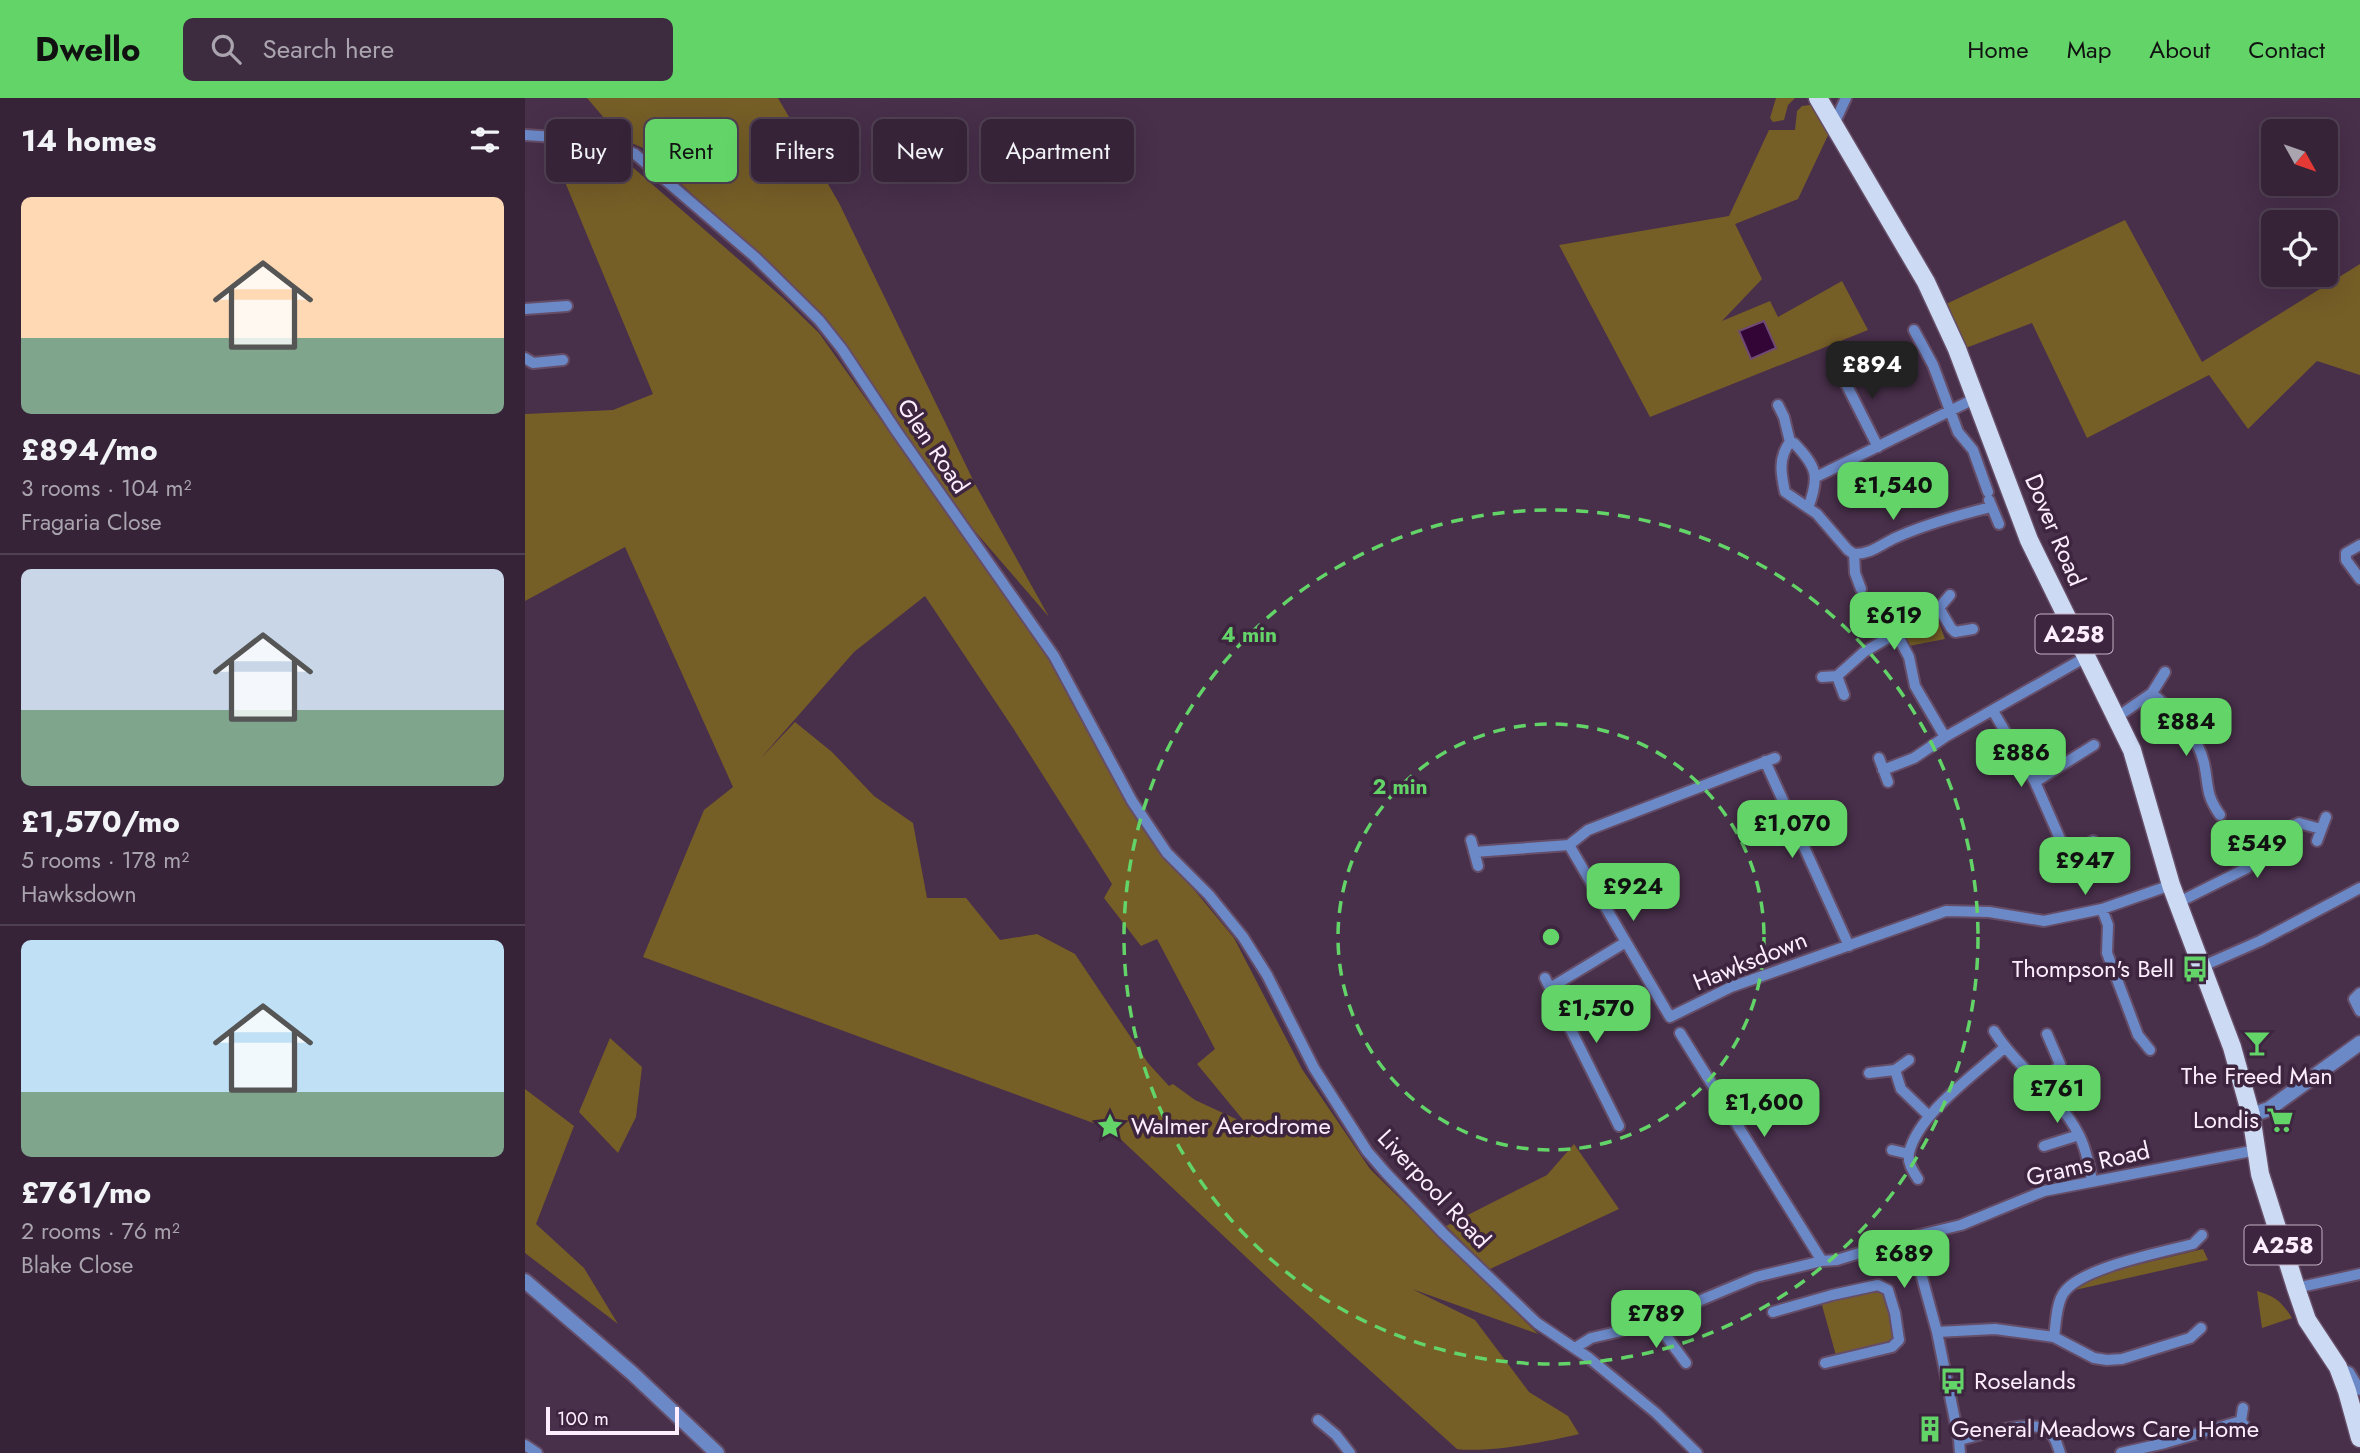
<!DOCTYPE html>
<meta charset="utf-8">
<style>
body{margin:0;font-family:Jost,sans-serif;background:#3d2b40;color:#f1f3f6;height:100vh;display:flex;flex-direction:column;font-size:26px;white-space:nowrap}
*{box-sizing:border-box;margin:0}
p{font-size:23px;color:#aaa4ae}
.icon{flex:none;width:38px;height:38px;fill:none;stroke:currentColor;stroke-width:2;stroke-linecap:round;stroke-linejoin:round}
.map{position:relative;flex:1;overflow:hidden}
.details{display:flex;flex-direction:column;background:#362338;width:525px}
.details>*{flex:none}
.guide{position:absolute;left:21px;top:21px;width:665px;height:63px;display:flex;gap:14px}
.needle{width:46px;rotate:130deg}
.fabs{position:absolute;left:1736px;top:21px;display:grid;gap:14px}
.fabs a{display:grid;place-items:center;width:77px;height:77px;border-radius:10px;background:#362338;box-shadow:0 7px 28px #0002,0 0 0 2px #504053;font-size:35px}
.scale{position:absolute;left:21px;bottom:18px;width:133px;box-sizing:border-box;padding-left:7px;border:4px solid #fdedfe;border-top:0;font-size:19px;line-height:24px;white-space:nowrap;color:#fdedfe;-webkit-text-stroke:5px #3d253f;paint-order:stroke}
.price{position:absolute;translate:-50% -60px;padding:0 16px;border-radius:14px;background:#63d468;color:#111;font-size:23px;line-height:46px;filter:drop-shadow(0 2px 4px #0008)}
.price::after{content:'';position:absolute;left:50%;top:42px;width:21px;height:16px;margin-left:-10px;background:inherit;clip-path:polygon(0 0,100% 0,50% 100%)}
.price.on{background:#222;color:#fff}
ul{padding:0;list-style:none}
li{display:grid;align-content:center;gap:14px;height:371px;padding:0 21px}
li+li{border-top:2px solid #504053}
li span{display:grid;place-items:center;height:217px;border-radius:10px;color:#555}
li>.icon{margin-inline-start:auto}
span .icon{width:126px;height:126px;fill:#fffc;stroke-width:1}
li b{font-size:30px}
h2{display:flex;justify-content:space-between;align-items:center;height:84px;padding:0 21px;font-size:30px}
.chip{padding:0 24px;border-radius:10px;background:#362338;box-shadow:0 7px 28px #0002,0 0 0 2px #504053;font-size:24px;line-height:63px}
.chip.on{background:#63d468;color:#111}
header{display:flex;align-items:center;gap:42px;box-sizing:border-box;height:98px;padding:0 35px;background:#63d468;color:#111}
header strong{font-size:33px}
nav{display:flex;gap:38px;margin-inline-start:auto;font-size:24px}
.search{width:490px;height:63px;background:#3d2b40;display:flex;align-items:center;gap:18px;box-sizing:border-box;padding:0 24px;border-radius:10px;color:#aaa4ae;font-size:26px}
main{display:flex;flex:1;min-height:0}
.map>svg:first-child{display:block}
</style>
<header>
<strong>Dwello</strong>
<div class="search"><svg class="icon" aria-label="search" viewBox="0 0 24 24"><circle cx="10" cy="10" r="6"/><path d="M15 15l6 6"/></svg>Search here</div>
<nav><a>Home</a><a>Map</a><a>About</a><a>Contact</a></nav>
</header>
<main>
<section class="details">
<h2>14 homes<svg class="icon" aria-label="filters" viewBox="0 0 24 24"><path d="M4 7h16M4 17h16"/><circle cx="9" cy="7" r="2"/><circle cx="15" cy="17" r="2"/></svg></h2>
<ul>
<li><span style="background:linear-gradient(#ffd9b3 65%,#7fa58c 0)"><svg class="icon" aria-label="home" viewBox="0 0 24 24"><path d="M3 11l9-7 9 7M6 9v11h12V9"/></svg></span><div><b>£894/mo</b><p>3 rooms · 104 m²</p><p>Fragaria Close</p></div></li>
<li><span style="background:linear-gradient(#c9d6e8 65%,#7fa58c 0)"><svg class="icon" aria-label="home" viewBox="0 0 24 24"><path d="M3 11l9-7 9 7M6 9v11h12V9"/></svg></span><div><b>£1,570/mo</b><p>5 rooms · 178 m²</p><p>Hawksdown</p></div></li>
<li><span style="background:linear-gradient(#bfe0f5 70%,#7fa58c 0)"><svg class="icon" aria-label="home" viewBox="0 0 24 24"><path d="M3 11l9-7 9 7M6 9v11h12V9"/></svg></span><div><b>£761/mo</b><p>2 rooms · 76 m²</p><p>Blake Close</p></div></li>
</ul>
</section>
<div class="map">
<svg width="1835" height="1355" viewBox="0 0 1835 1355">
<rect width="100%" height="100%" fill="#482f4a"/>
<path fill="#765e27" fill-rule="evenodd" d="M62 0H253L314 105 450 386 524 519 448 431 296 217 118 50 97 41Z
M1251 0H1270L1263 7 1259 22 1248 24 1245 20Z
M1285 7 1289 8 1305 33 1273 101 1210 126 1237 181 1197 223 1245 203 1253 219 1317 183 1343 232 1125 319 1034 147 1204 118 1244 32H1270L1272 13 1277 8Z
M45 49 97 60 258 200 294 235 526 561 613 724 709 840 777 971 845 1071 1013 1236 887 1191 950 1222 1004 1294 1043 1318 1054 1336C1021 1344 964 1355 932 1351L756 1192 588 1034 595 1029 587 1020 579 1029 118 859 179 712 208 689 100 449 0 503V316L88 312 128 296 40 84ZM400 498 488 630 587 786 579 800 616 848 632 841 690 951 672 966 733 1040 711 1021 670 1002 648 986 644 988 623 965 550 856 512 836 475 842 441 800H402L388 725 349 698 307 654 270 624 235 661 329 554Z
M1600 122 1677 264 1835 166V277L1792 263 1723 331 1684 277 1562 340 1507 225 1438 251 1421 206Z
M1412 519 1420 541 1384 548 1377 538Z
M85 940 117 969 111 1019 93 1055 54 1014Z
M0 991 49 1028 11 1126 59 1170 93 1226 0 1155Z
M1049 1046 1094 1111 965 1171 921 1128 1022 1077Z
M1678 1151 1683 1162 1541 1194 1578 1175Z
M1358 1188 1374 1242 1312 1261 1295 1200Z
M1732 1193C1750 1198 1757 1204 1767 1220L1737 1230Z"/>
<path fill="#330537" stroke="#704b73" stroke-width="2" d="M1239 223 1251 250 1226 261 1214 233Z"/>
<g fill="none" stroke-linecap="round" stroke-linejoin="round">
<g stroke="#654d67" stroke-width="14">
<path id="minor" d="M1309 26 1321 0
M0 37 74 42 110 56 230 159 294 222 317 251 372 334 529 558 607 703 642 755 684 797 718 839 742 877 789 970 842 1053 861 1075 918 1135 1012 1225 1064 1260 1131 1315 1172 1355
M0 211 42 208
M1389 232 1408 267 1433 334 1448 352 1463 394
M0 260 8 265 38 262
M1314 272 1353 349
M1253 307 1259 319 1265 344
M1291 379 1451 300
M1464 402 1474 426
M1283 410C1295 378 1292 369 1269 345L1265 344C1253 360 1256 376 1260 394L1292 416 1323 452 1329 456C1346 456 1355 447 1370 440 1401 426 1434 417 1466 409
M1835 447 1821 455V462L1835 481
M1329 456 1330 475 1336 491
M1414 510 1426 530 1430 534 1448 531
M1371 535 1384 559 1390 588 1420 639
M1312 578 1319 597
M1297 579 1312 578 1339 554 1414 510 1425 497
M1627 595C1649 615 1672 635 1679 665 1684 688 1680 696 1695 717
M1468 613 1510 684 1543 759
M1592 619 1627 595 1640 574
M1354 660 1363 684
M1240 663 1324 848
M1358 672 1389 660 1420 639 1561 559
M1510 684 1569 647
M946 742 953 768
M1792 743 1801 719
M1044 747 1145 919 1206 889 1421 813 1464 814 1519 823 1577 811 1646 787
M949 754 1044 747 1063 732 1250 660
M1535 766 1568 743
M1654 804 1722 770 1734 744 1753 734 1774 725 1796 731
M1577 811 1583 827 1582 855 1613 937 1625 952
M1678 868 1735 843 1835 790
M1020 880 1094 1028
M1025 890 1101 844
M1835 895 1829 901 1835 913
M1469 933C1492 970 1534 997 1554 1037 1561 1051 1564 1067 1567 1083
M1155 935 1297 1163
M1522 936 1535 966
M1370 972 1376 991 1403 1017
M1344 975 1370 972 1384 962
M1516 989 1535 966
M1519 1048 1554 1037
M1367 1052 1384 1056
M1393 1081C1388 1073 1382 1064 1384 1055 1393 1016 1450 976 1479 950
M1386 1139 1412 1234 1434 1342 1435 1355
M1771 1190 1835 1176
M1248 1214 1307 1197 1353 1187 1363 1192 1370 1215 1374 1242 1367 1249 1300 1265
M1133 1220 1141 1238 1161 1265
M1412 1234 1470 1231 1529 1239 1569 1260 1582 1262 1597 1261 1665 1240 1676 1230
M1529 1239C1531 1226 1531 1207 1538 1196 1553 1170 1638 1154 1668 1146L1677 1137
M1050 1250 1066 1240 1092 1234 1133 1220 1231 1179 1297 1163 1312 1162 1386 1139 1436 1127 1519 1093 1732 1052
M1813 1269 1824 1274 1835 1292
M1718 1310 1716 1323 1724 1334
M793 1322 811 1337 825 1355
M1434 1342C1455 1337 1504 1321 1521 1332 1530 1337 1532 1346 1535 1355
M0 1347 12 1355
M1596 1355 1640 1345 1716 1323"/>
</g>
<g stroke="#654d67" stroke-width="18">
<path id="tertiary" d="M1726 1017 1744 1011 1835 945
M0 1183 107 1275 192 1355"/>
</g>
<g stroke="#654d67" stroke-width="21">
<path id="primary" d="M1293 0 1401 184 1432 251 1504 442 1607 652 1646 787 1707 949 1726 1017 1735 1076 1771 1190 1782 1222 1813 1269 1822 1293 1835 1340"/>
</g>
<use href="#minor" stroke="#6b88c7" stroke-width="10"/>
<use href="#tertiary" stroke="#6b88c7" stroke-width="14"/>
<use href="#primary" stroke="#cddaf3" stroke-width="18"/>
</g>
<g fill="none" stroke="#63d468" stroke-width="3.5" stroke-dasharray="12 9">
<circle cx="1026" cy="839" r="213"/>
<circle cx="1026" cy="839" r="427"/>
</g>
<defs>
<g id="bus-bare" transform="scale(2.1)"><path d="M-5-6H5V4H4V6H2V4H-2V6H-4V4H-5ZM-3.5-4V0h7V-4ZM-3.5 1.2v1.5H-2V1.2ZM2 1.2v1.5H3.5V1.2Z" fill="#63d468" stroke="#3d253f" stroke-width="2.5" paint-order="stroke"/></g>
<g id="bar-bare" transform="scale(2.1)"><path d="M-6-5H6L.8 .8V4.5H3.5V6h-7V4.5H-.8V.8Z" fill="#63d468" stroke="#3d253f" stroke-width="2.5" paint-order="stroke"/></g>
<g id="supermarket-bare" transform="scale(2.1)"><path d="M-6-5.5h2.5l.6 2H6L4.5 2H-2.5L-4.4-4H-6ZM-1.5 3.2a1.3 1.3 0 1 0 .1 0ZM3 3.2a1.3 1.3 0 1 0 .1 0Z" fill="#63d468" stroke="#3d253f" stroke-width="2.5" paint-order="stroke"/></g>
<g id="sight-bare" transform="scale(2.1)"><path d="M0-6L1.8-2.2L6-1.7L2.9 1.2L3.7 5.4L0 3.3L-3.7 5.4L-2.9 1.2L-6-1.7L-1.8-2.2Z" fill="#63d468" stroke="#3d253f" stroke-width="2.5" paint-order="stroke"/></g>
<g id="building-bare" transform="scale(2.1)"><path d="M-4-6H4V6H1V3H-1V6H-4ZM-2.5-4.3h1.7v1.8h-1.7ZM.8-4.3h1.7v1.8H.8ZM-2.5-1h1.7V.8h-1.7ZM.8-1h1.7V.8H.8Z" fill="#63d468" stroke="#3d253f" stroke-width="2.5" paint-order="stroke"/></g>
</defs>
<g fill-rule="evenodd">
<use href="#bus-bare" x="1670" y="871"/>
<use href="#bar-bare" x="1732" y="945"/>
<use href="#supermarket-bare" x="1755" y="1022"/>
<use href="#sight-bare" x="585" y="1028"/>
<use href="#bus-bare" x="1428" y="1283"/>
<use href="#building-bare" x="1405" y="1331"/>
</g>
<g text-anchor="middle" stroke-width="7" stroke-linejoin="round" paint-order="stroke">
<g fill="#3d253f" stroke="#c3b1c5" stroke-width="2">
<rect x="1510.5" y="516.5" width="77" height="39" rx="5"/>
<rect x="1719.5" y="1127.5" width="77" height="39" rx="5"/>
</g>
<g font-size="23" font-weight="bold" fill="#fdedfe">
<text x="1549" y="544">A258</text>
<text x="1758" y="1155">A258</text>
</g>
<g font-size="24" fill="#fdedfe" stroke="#3d253f">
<text transform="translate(408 348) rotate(56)" y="8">Glen Road</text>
<text transform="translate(1530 432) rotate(67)" y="8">Dover Road</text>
<text transform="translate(1225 863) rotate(-22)" y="8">Hawksdown</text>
<text transform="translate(1563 1066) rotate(-13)" y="8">Grams Road</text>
<text transform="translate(909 1091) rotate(47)" y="8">Liverpool Road</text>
</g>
<g font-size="24" fill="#fdedfe" stroke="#3d253f" text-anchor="start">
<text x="1649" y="879" text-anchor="end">Thompson's Bell</text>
<text x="1732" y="986" text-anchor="middle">The Freed Man</text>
<text x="1734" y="1030" text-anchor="end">Londis</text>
<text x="606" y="1036">Walmer Aerodrome</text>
<text x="1449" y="1291">Roselands</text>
<text x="1426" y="1339">General Meadows Care Home</text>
</g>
</g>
<circle cx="1026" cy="839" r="10" fill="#63d468" stroke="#3d253f" stroke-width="3.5"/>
<g font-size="21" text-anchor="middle" font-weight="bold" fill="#63d468" stroke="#3d253f" stroke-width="7" stroke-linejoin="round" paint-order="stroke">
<text x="724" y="544">4 min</text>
<text x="875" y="696">2 min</text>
</g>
</svg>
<div class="fabs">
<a><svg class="needle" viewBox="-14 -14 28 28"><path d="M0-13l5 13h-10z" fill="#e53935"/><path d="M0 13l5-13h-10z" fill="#aaa4ae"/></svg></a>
<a><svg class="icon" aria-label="locate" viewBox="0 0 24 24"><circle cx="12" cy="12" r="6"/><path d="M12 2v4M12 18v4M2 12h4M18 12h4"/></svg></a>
</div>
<div class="scale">100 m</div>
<b class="price on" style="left:1347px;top:303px">£894</b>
<b class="price" style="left:1368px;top:424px">£1,540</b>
<b class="price" style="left:1369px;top:554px">£619</b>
<b class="price" style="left:1661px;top:660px">£884</b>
<b class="price" style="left:1496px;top:691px">£886</b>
<b class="price" style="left:1267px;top:762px">£1,070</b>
<b class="price" style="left:1732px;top:782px">£549</b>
<b class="price" style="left:1560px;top:799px">£947</b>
<b class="price" style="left:1108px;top:825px">£924</b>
<b class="price" style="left:1071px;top:947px">£1,570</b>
<b class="price" style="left:1532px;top:1027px">£761</b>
<b class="price" style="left:1239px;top:1041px">£1,600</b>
<b class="price" style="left:1379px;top:1192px">£689</b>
<b class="price" style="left:1131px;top:1252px">£789</b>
<div class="guide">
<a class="chip">Buy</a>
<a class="chip on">Rent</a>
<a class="chip">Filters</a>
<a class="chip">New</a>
<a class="chip">Apartment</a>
</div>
</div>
</main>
